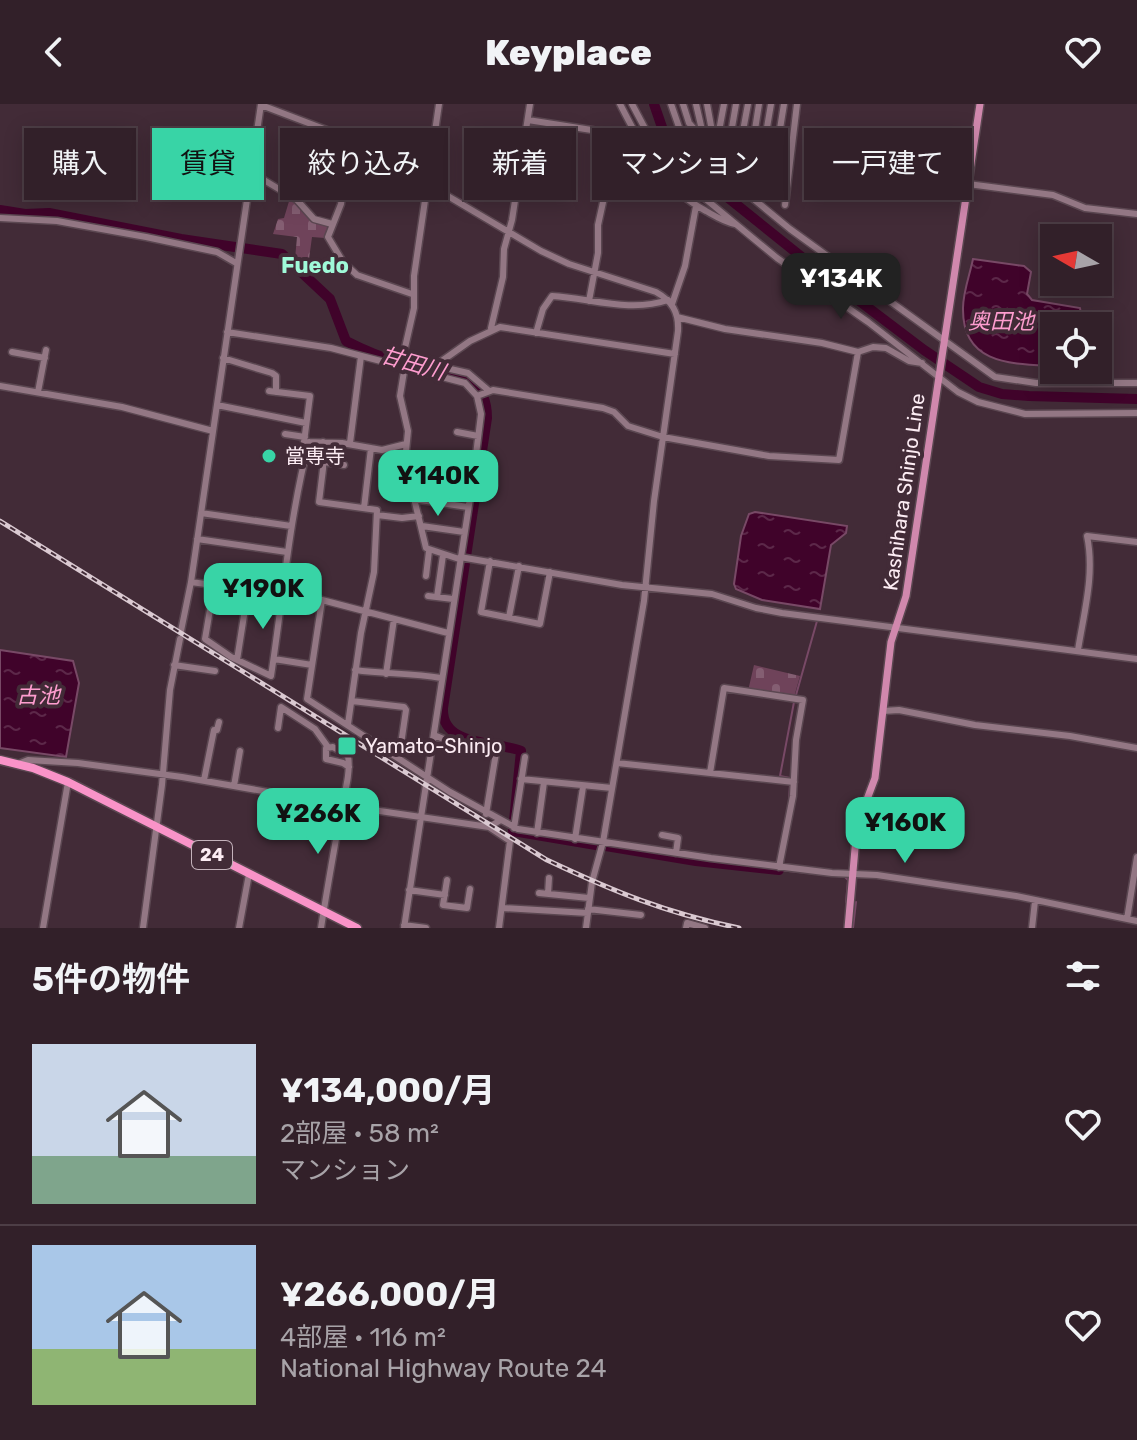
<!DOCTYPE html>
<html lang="ja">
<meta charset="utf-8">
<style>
body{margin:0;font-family:Rubik,"Noto Sans JP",sans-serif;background:#3d2d35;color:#f1f3f6;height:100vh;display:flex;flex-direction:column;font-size:30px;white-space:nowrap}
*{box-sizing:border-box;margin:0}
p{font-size:26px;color:#a8a3a8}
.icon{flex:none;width:44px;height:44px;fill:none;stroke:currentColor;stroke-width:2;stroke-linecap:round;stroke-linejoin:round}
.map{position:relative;height:824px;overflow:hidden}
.panel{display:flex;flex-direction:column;background:#322029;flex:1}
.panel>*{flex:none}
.top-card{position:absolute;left:24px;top:24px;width:1090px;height:72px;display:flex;gap:16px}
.needle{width:52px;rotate:279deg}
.fabs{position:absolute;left:1040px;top:120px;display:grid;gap:16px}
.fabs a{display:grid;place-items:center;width:72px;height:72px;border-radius:0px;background:#322029;box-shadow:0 4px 20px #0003,0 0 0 2px #4d3e46;font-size:40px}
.price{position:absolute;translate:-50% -68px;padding:0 18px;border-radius:16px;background:#38d4a6;color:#111;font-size:26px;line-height:52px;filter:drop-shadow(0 2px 4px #0008)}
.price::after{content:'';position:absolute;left:50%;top:48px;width:24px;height:18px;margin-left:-12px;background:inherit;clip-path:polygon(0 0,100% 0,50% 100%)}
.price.selected{background:#222;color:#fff}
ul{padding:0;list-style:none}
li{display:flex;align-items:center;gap:24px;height:200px;padding:0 32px}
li+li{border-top:2px solid #4d3e46}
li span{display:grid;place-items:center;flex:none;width:224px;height:160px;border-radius:0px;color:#555}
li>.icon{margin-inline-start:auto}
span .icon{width:96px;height:96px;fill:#fffc;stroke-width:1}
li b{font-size:34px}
h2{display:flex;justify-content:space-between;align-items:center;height:96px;padding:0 32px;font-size:34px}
.pill{padding:0 28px;border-radius:0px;background:#322029;box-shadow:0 4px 20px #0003,0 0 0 2px #4d3e46;font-size:28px;line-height:72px}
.pill.selected{background:#38d4a6;color:#111}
header{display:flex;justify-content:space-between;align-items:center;height:104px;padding:0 32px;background:#322029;font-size:36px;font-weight:800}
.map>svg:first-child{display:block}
</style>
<header><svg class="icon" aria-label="back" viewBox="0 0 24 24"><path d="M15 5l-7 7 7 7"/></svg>Keyplace<svg class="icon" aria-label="heart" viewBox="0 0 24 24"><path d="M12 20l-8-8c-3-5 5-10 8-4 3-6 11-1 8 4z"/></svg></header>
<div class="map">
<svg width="1137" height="824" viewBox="0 0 1137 824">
<defs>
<pattern id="cemetery-stones" width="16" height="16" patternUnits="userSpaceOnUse" patternTransform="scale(2)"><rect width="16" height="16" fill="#6f435a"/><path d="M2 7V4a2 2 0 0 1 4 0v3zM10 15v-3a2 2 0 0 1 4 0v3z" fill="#845e72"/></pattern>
<pattern id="water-ripples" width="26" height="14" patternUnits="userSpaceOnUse" patternTransform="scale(2)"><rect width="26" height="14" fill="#40032a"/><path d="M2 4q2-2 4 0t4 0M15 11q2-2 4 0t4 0" fill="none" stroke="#5c2849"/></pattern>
</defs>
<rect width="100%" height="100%" fill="#422b37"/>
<path fill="url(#cemetery-stones)" d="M290 94 310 115 328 121 325 134 312 133 309 155H295L297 133 273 130 278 115 284 114Z
M754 561 800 572 794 593 748 587Z"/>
<path fill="url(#water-ripples)" stroke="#784966" stroke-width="2" d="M973 155 1024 162 1031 168 1027 190 1032 196 1080 204 1083 222H1054V262C1012 260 962 261 963 204 963 188 970 170 973 155Z
M755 408 847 422 846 429 831 441 820 505 762 496 736 485 734 480 741 432 749 410Z
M0 546 73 557 79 579 66 653 0 644Z"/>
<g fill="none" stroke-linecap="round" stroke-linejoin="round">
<path stroke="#784966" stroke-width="2" d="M796 591 817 517
M790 674 780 672 794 598
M789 698 790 680
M512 735 513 727
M779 766 845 773 848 776 846 798
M853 824 856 798"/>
<path stroke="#40032a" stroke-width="10" d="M654 0 664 29 691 64 808 158 924 246 979 283 1002 290 1029 292 1137 295
M0 106 25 110 49 109 181 135 282 150 330 195 346 237C365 247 386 255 406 261 442 271 487 263 487 314L443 604C441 643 496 637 521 647L513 727 596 741
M606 742 696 757 779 766"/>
<g stroke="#5b4751" stroke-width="9">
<path id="minor" d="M439 0 414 172V204L404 248 406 255 400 292 408 327 405 357 426 444 459 455
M620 0C642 43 662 84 706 107 715 112 724 118 735 120
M632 0 658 49 691 83 777 154 868 218 958 288 978 298 1025 310 1137 309
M671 0 680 26 706 56 790 125 995 273 1036 279H1137
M683 0 689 19 704 36 790 53
M696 0 702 26 701 33
M707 0 714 38
M261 1 353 36 541 147 569 160 656 188C672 197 679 208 678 227L654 397 644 497 603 738 592 778 586 824
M528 16 636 33
M349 34 341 100 328 133 343 158 357 171 412 190
M717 38 724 0
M729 41 736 0
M740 43 748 0
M752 45 759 0
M763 47 771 0
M776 50 784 0
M716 51 719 39
M726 59 731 41
M737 66 742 43
M249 71 259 73 297 96 314 115 332 120
M746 73 753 45
M968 80 1053 91 1085 104 1137 110
M758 81 767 48
M769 88 780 51
M785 101 797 0
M0 114 57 117 146 133 217 148 236 159
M589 197 598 149V121L618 30
M672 200 685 162 696 102
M677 213 725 225 822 239 858 248 873 243 886 244 909 257 922 259
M491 224 503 173 504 145 512 116 530 0
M227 228 331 244 465 279 477 292 481 310 473 375 404 824
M536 229 543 205 552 192C590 194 630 209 668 196
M12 248 45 254
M223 254 272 269 276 272V288
M406 255 468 269 488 286
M436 261 470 237 500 223 675 250
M0 282 122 303 213 327
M269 287 310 292 304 338 342 339 382 346 406 340
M38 288 46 246
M477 292 493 286 603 304 614 308 628 322 663 333 769 352 839 356 858 248
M217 301 306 319
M457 328 478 332
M285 330 305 333
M323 338V365L319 398 377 406 374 468 361 529 348 620
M350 339 361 252
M436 355 474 362
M324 358 344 361
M406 368 472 378
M413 395 468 403
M364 404 371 344
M201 409 291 422
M377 411 402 414 419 412
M422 422 464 428
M197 435 287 448
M460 453 622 481 712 490 756 504 782 509 1137 555
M490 457 481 508 540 520 550 468
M426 472 429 447
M191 478 322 496 448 529
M214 482 205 535 231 553 271 572C283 494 289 415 309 338
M428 492 453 495
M437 493 443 451
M322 496 307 595 450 688 518 725 711 754 832 769 877 771 1016 792 1137 817
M509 513 519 462
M181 527 191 478 261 0
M1078 546C1084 508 1095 470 1087 432L1137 438
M274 555 312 561
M237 556 248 486
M174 561 215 567
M355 566C385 570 411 569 441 574
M386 570 394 515
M352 597 404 603 406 606 399 654
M883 607 899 606 975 621 1070 632 1137 644
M278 624 281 603 315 625 328 643
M434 631 458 641 496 649 486 710
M617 659 794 678
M18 660 28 656 78 659 182 673 366 705 489 723 499 717
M710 669 724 584 803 596 796 636 793 692 779 763
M521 675 612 684
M204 676 214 626H217L219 618
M234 682 240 647
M489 723 510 737 499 824
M514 724 525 653
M537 729 544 678
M662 731 678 734 676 749
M575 735 583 683
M447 776 443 801 467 804 470 785
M409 786 445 791
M539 789 589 794
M548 790 549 774
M502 804 588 809
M588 805 641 811
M1127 815 1137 753
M404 821 426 824
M43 824 68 678
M143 824 162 681 170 586 180 535
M239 824 249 770
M321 824C327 785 334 746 341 707 344 691 351 669 348 652L333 643 326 644V655L343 659 349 663
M686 824 687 819 705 824
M1032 824 1035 797"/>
</g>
<g stroke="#5b4751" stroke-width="10">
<path id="major" d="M848 824 857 722 875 674 891 538 906 492 980 0"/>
</g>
<g stroke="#5b4751" stroke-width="11">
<path id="highway" d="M0 656 33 664 68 678 357 824"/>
</g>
<use href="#minor" stroke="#937784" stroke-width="6"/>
<use href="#major" stroke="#d088ad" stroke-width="7"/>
<use href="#highway" stroke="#f993c8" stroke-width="8"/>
<g stroke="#dac9d1" stroke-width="5">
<path id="rail" d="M0 417 547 756C615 788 666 809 739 824"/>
</g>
<use href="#rail" stroke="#422b37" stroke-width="2" stroke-dasharray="6" stroke-linecap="butt"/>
</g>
<g fill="#38d4a6" stroke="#422b37" stroke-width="3">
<circle cx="269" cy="352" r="8"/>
<rect x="337" y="632" width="20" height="20" rx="4"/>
</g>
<g text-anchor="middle" stroke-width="8" stroke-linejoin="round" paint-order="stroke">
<rect fill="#422b37" stroke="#c4b2bb" stroke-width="2" x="192" y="737" width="40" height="28" rx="6"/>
<g font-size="18" font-weight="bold" fill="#fcecf3">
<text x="212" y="757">24</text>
</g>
<g font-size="20" fill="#fcecf3" stroke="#422b37" text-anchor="start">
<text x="285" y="359">當専寺</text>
<text x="365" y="649">Yamato-Shinjo</text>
</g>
<g font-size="20" fill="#fcecf3" stroke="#422b37">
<text transform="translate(904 388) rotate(-82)" y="7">Kashihara Shinjo Line</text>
</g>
<g font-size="22" font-weight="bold" fill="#9ffad8" stroke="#422b37">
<text x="315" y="169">Fuedo</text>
</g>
<g font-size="22" font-style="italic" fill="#fe9dcf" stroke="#422b37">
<text x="1001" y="225">奥田池</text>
<text transform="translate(413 259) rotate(16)" y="8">甘田川</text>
<text x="38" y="599">古池</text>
</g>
</g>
</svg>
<div class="fabs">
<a><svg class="needle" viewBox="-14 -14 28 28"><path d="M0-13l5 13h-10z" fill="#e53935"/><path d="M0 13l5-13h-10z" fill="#a8a3a8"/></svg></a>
<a><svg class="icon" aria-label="locate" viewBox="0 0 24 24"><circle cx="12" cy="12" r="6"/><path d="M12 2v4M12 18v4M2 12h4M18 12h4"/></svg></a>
</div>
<b class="price selected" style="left:841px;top:217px">¥134K</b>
<b class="price" style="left:438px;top:414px">¥140K</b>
<b class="price" style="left:263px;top:527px">¥190K</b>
<b class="price" style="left:318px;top:752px">¥266K</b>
<b class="price" style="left:905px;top:761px">¥160K</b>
<div class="top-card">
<a class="pill">購入</a>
<a class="pill selected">賃貸</a>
<a class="pill">絞り込み</a>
<a class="pill">新着</a>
<a class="pill">マンション</a>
<a class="pill">一戸建て</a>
</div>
</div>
<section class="panel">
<h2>5件の物件<svg class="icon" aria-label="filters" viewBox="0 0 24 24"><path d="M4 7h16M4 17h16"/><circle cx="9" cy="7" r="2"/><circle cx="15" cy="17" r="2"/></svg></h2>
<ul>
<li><span style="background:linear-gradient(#c9d6e8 70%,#7fa58c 0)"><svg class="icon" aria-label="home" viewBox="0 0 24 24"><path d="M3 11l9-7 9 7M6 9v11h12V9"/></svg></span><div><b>¥134,000/月</b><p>2部屋 · 58 m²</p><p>マンション</p></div><svg class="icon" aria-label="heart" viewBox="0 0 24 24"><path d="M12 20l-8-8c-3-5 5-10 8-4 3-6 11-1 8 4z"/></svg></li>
<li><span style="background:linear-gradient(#a9c7e8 65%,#8fb573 0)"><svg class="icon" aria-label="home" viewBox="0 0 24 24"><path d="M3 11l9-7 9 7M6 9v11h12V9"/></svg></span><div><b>¥266,000/月</b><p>4部屋 · 116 m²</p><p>National Highway Route 24</p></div><svg class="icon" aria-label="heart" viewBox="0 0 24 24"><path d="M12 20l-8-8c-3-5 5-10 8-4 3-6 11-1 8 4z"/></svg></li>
</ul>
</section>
